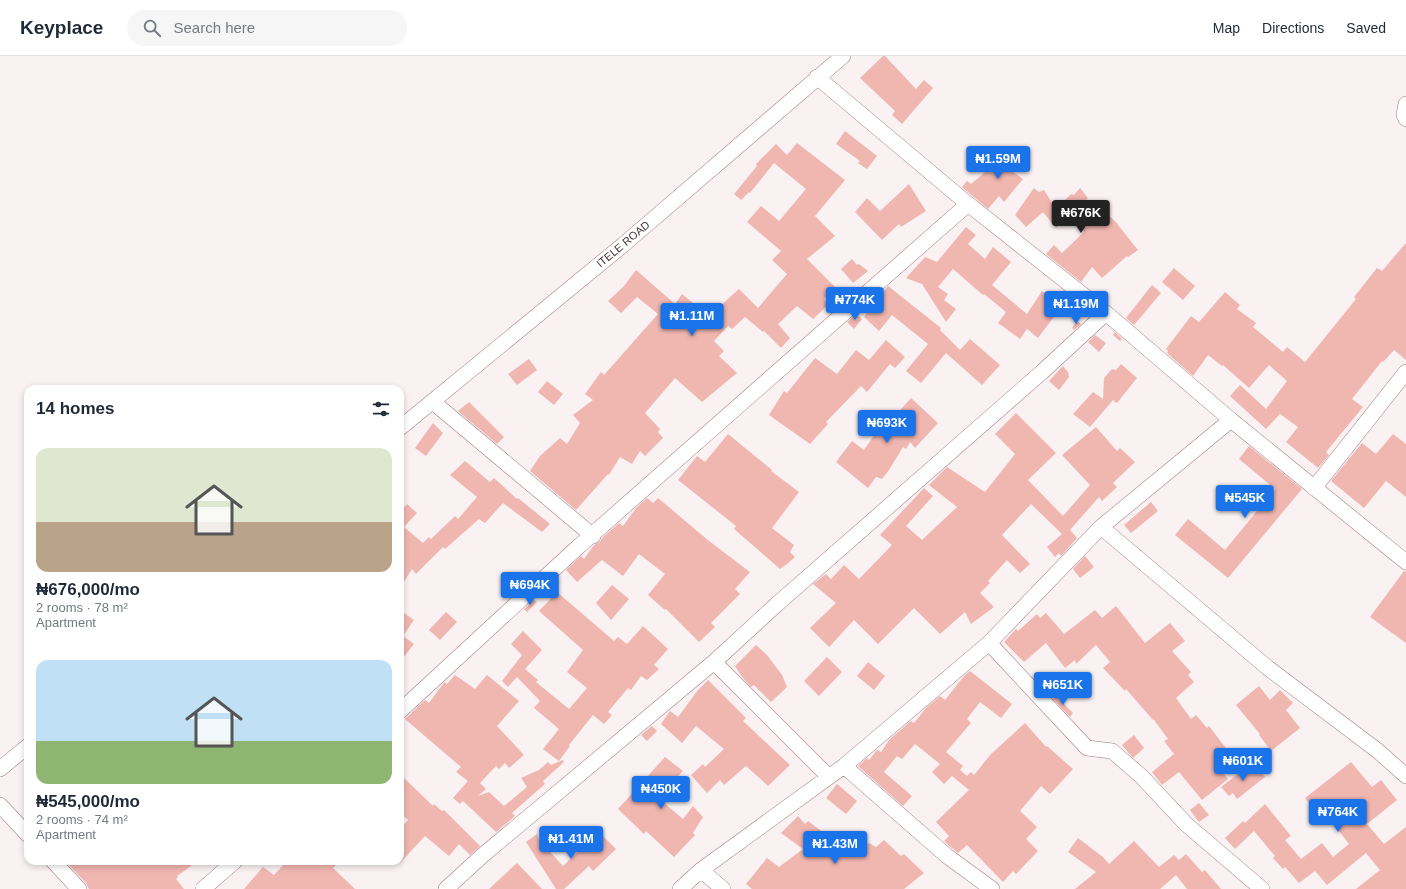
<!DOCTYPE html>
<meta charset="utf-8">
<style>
body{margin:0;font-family:Helvetica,sans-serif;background:#f6f6f7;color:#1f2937;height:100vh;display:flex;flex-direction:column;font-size:15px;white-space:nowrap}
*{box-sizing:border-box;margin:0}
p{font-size:13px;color:#747a83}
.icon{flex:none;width:22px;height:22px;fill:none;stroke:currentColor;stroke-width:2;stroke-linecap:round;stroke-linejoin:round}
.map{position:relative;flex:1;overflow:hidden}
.sheet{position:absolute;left:24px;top:329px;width:380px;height:480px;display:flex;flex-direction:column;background:#fff;border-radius:12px;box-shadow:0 2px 6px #0003}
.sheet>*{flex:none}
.price{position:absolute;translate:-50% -34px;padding:0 9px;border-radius:4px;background:#1a73e8;color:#fff;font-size:13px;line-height:26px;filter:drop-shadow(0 1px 2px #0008)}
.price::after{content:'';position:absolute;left:50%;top:24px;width:12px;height:9px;margin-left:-6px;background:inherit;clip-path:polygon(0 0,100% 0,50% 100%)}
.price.on{background:#222;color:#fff}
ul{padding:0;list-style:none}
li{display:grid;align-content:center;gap:8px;height:212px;padding:0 12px}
li span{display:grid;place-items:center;height:124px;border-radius:12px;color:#555}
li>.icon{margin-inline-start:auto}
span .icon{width:72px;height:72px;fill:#fffc;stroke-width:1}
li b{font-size:17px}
h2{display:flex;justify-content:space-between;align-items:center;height:48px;padding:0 12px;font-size:17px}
header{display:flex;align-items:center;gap:24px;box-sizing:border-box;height:56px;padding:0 20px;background:#fff;border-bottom:1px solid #e0e1e3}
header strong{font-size:19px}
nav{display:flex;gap:22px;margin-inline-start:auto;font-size:14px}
.search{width:280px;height:36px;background:#f6f6f7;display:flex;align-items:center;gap:10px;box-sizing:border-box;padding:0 14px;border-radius:22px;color:#747a83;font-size:15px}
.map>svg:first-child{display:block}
</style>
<header>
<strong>Keyplace</strong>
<div class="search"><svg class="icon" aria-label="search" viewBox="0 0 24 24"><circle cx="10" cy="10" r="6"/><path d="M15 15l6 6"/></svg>Search here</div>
<nav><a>Map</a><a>Directions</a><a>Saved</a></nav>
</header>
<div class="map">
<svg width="1406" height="833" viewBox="0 0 1406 833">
<rect width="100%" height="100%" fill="#faf1f3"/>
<path fill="#f0b6b0" d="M883 0H885L916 33 924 24 933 32 902 68 892 59 895 55 860 22Z
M845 75 877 100 867 113 858 107 860 105 836 88Z
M797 87 845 124 815 160 835 180 807 203 835 231 824 243 828 249 813 263 797 250 778 268 790 282 781 292 764 275 763 276 745 261 732 273 728 270 714 285 724 295 719 300 737 317 702 346 675 322 645 357 660 373 658 376 663 382 645 400 640 395 632 408 620 401 609 419 608 418 576 454 530 415 540 400 560 382 567 388 580 367 573 359 593 344 585 338 601 316 604 319 658 258 637 241 621 257 608 245 624 230 636 214 675 248 682 238 709 260 739 233 758 252 787 218 772 204 781 195 747 166 761 150 779 165 806 133 774 107 750 137 749 136 741 144 734 138 757 110 756 108 776 88 787 99Z
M1016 90 1027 103 1013 116 1023 123 1004 146 999 140 988 153 962 131 967 125 971 128Z
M909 128 926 155 901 171 899 168 882 184 855 156 867 142 880 155Z
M1034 132 1039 136 1044 134 1056 153 1071 138 1074 139 1080 132 1088 142 1084 146 1099 162 1105 156 1118 168V169L1138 194 1128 201 1127 200 1102 222 1092 211 1081 226 1046 198 1054 189 1062 197 1084 176 1069 160 1056 172 1043 156 1026 171 1015 159Z
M966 171 976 179 968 188 985 203 993 191 1011 206 992 229 1027 258 1042 235 1062 250 1038 282 1027 273 1020 283 998 267 1006 256 984 238 983 239 953 213 938 231 948 238 944 244 956 253 946 266 922 228 906 222 925 201 937 206Z
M1406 187V304L1394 294 1383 306 1382 305 1352 343 1363 351 1326 396 1329 399 1318 412 1286 386 1298 371 1280 358 1266 373 1230 340 1240 329 1266 353 1287 325 1269 309 1249 332 1223 309 1222 310 1208 299 1193 320 1167 297 1168 295 1166 293 1191 260 1199 266 1225 236 1240 249 1237 253 1256 267 1253 271 1283 296 1287 291 1305 306 1356 243 1354 241 1377 212 1382 215Z
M852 203 857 209 859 208 868 215 853 227 841 213Z
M1174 212 1195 230 1183 244 1162 226Z
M1152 229 1161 237 1134 269 1126 262Z
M888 230 941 272 940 274 960 294 970 283 1000 309 982 329 946 297 921 327 906 315 928 288 892 259 879 275 864 261Z
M856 258 862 263 854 273 847 266Z
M1077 265 1081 268 1074 274 1072 272Z
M1115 276 1122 283 1120 285 1113 279Z
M1095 279 1106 287 1099 296 1088 286Z
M886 284 905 301 895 312 890 308 867 336 861 330 826 366 828 368 810 388 769 359 784 335 787 337 815 302 837 318 856 294 869 304Z
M529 303 537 314 517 329 508 318Z
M1121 308 1137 322 1117 347 1113 344 1090 371 1073 358 1093 336 1103 343 1104 322 1112 313 1116 314Z
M1063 310 1068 316 1069 321 1059 334 1049 325Z
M547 325 563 338 554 349 538 336Z
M911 342 938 367 915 392 910 386 906 393 903 391 889 414 882 423 876 421 868 432 836 406 852 385 864 394 877 375 890 359 893 362Z
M469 346 504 381 497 388 458 355Z
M1016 357 1056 397 1028 424 1063 460 1090 429 1062 399 1096 371 1117 395 1120 392 1135 406 1113 427 1117 431 1102 445 1099 441 1070 474 1077 482 1061 500 1059 497 1055 501 1047 491 1062 478 1031 448 1002 479 1030 508 1020 517 1007 504 988 525 990 527 980 537 994 551 971 568 965 556 940 578 914 552 878 588 854 564 829 591 810 572 836 547 813 528 826 518 831 523 844 509 859 523 892 489 880 479 924 432 933 440 906 470 922 484 957 451 929 429 947 411 985 436 1015 398 995 378Z
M433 367 443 377 426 400 415 392Z
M728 378 772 414 771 415 799 436 772 472 794 489 790 496 795 501 787 508 780 513 734 473 736 470 678 424 697 400 705 406Z
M1393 378 1406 388V441L1386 425 1364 452 1331 425 1362 387 1376 398Z
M1249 390 1302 433 1228 522 1175 479 1188 463 1225 494 1275 433 1239 403Z
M465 405 490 426 494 422 517 443 518 442 550 468 542 476 503 447 485 467 479 463 445 493 443 491 416 518 412 513 400 532V456L407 448 417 457 404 471 423 487 429 481 431 483 455 460 458 463 477 441 450 419Z
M647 442 653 447 658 442 709 485 750 516 735 533 740 538 711 567 715 571 699 586 666 553 665 554 648 539 665 518 639 498 623 520 602 504 577 526 566 514 581 500 584 503 594 489 600 486 602 482 619 467 623 470 636 452Z
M1151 446 1158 455 1131 477 1124 469Z
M1085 500 1094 511 1080 522 1073 513Z
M1404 515H1406V587L1370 561Z
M612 529 629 543 611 564 596 547Z
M557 536 614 585 618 581 627 588 643 570 668 593 654 609 659 613 647 624 641 620 631 634 628 632 608 656 612 659 604 668 593 659 569 689 570 690 559 705 543 693 559 673 534 652 540 645 517 621 508 631 502 625 522 599 511 588 523 575 542 594 525 613 538 624 536 626 569 653 587 632 567 616 583 594 539 555Z
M534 544 537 546 527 556 524 553Z
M1116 550 1145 587 1170 567 1185 585 1172 595 1191 616 1188 619 1194 626 1176 642 1191 663 1196 659 1207 672 1209 670 1228 695 1214 706 1228 723 1202 744 1179 716 1162 729 1152 716 1174 698 1164 685 1168 683 1154 664H1153L1126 633 1125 635 1103 612 1110 606 1096 589 1076 608 1075 604 1065 612 1046 587 1024 606 1004 586 1016 573 1018 575 1037 558 1040 562 1046 557 1064 578 1095 554 1102 562Z
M400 554 414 564 403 580 414 588 400 606Z
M446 556 457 566 440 584 429 574Z
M756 589 767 599 782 619 787 631 771 646 754 629 751 631 742 621 735 610Z
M827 601 842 616 819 640 804 625Z
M868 606 885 620 874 634 857 620Z
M970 615 1012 648 1001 662 980 646 967 663 971 667 946 696 963 710 960 714 967 720 971 716 974 719 991 698 1025 667 1046 691 1047 690 1073 713 1050 738 1041 730 1020 755 1037 771 1026 783 1038 795 1016 818 1013 815 1003 826 967 789 958 797 944 785 949 780 936 766 969 734 952 720 944 728 932 716 940 708 915 688 902 703 897 700 884 716 912 740 903 750 858 710 867 702 869 704 877 694 881 696 890 683 911 665 914 667 926 652 940 640 945 644 964 620Z
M455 619 475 633 487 619 519 645 497 670 524 699 509 712 505 707 499 713 496 710 480 727 486 733 478 740 489 736 504 750 527 731 521 722 539 714 548 706 551 709 563 704 564 706 543 725 545 728 512 757 515 760 496 776 463 745 460 748 453 742 468 725 456 716 461 711 405 663 425 644 429 647 443 628 444 626 447 628Z
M708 624 746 662 743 665 790 709 768 730 746 710 724 729 720 724 707 737 691 719 703 708 705 711 724 693 696 670 682 687 661 668 670 655 678 661 698 634Z
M1259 630 1270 644 1280 634 1293 647 1286 654 1300 672 1271 695 1259 679 1260 678 1236 649Z
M1056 640 1073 657 1070 661 1053 643Z
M652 670 657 675 647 685 641 679Z
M1134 679 1144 692 1133 702 1122 689Z
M665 701 683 715 658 742 683 763 693 750 703 761 693 777 695 779 674 801 646 775 644 778 618 753Z
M1351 706 1372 731 1381 724 1397 744 1367 768 1384 788 1406 771V833H1356L1380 814 1366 797 1327 829 1315 815 1299 827 1285 811 1283 813 1273 802 1275 800 1254 775 1235 793 1225 782 1243 765 1245 767 1265 748 1291 780 1285 784 1301 803 1322 787 1333 801 1349 788 1324 755 1318 759 1305 742Z
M1251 708 1255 712 1257 711 1265 721 1237 743 1233 737 1229 740 1221 731Z
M400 718 433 750 434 748 442 755 444 754 480 790 470 799 459 788 449 800 425 780 400 807V773L408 764 400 756Z
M837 728 857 745 846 758 826 742Z
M1199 747 1209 759 1199 766 1190 754Z
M798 760 805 768 808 765 828 780 829 779 856 798 869 787 876 791 884 784 901 800 904 798 924 817 904 833H752L746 828 767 802 779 811 803 793 781 777Z
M599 776 616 793 593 815 589 810 564 833H556L526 786 537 778 539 784 563 810Z
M1078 782 1103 801 1109 808 1134 785 1159 811 1174 799 1179 804 1186 798 1202 816 1205 814 1221 833H1187L1176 819 1160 833H1075L1096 816 1068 796Z
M65 805H198L177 820 178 821 176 823 184 833H89L86 827Z
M287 805H340L333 812 355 833H244L263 811 274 819Z
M517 807 542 833H489Z"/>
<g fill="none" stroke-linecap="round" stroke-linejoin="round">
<g stroke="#a17b82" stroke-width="16">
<path id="street" d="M817 21 968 148 1106 257 1231 364 1406 506
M1406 48 1404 59 1406 63
M433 346 593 480
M400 372 623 189 843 0
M1314 432 1406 316
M1101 471 1268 612 1378 695 1406 720
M989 587 1087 692 1112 695 1141 720 1187 769 1262 833
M714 606 829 721
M400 655 578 491 968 148
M844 710 947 800 992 833
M0 713 28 690
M0 749 28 779
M53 805 79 833
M701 814 723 833
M203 833 235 805
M446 833 483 799 714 606 776 549 1042 316 1106 257
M680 833 701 814 844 710 989 587 1101 471 1231 364"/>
</g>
<use href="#street" stroke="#fff" stroke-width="15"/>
</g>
<g text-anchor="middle" stroke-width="3" stroke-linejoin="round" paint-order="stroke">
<g font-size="11" fill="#463538" stroke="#fff">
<text transform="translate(623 188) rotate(-40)" y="4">ITELE ROAD</text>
</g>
</g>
</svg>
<b class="price" style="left:998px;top:124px">₦1.59M</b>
<b class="price on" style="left:1081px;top:178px">₦676K</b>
<b class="price" style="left:855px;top:265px">₦774K</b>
<b class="price" style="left:1076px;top:269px">₦1.19M</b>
<b class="price" style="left:692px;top:281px">₦1.11M</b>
<b class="price" style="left:887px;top:388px">₦693K</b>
<b class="price" style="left:1245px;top:463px">₦545K</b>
<b class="price" style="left:530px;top:550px">₦694K</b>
<b class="price" style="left:1063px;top:650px">₦651K</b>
<b class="price" style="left:1243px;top:726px">₦601K</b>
<b class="price" style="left:661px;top:754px">₦450K</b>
<b class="price" style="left:1338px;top:777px">₦764K</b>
<b class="price" style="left:571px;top:804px">₦1.41M</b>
<b class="price" style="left:835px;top:809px">₦1.43M</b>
<section class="sheet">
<h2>14 homes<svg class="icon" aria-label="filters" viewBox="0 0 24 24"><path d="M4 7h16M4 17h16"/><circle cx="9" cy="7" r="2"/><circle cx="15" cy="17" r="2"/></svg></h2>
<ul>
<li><span style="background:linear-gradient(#dfe7d0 60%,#b9a48a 0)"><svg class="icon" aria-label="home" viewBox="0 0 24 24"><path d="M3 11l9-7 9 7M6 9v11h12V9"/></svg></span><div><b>₦676,000/mo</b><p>2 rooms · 78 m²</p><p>Apartment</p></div></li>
<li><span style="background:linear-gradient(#bfe0f5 65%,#8fb573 0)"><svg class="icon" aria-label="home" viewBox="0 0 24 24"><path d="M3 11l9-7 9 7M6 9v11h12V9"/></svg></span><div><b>₦545,000/mo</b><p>2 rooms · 74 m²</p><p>Apartment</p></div></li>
</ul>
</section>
</div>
